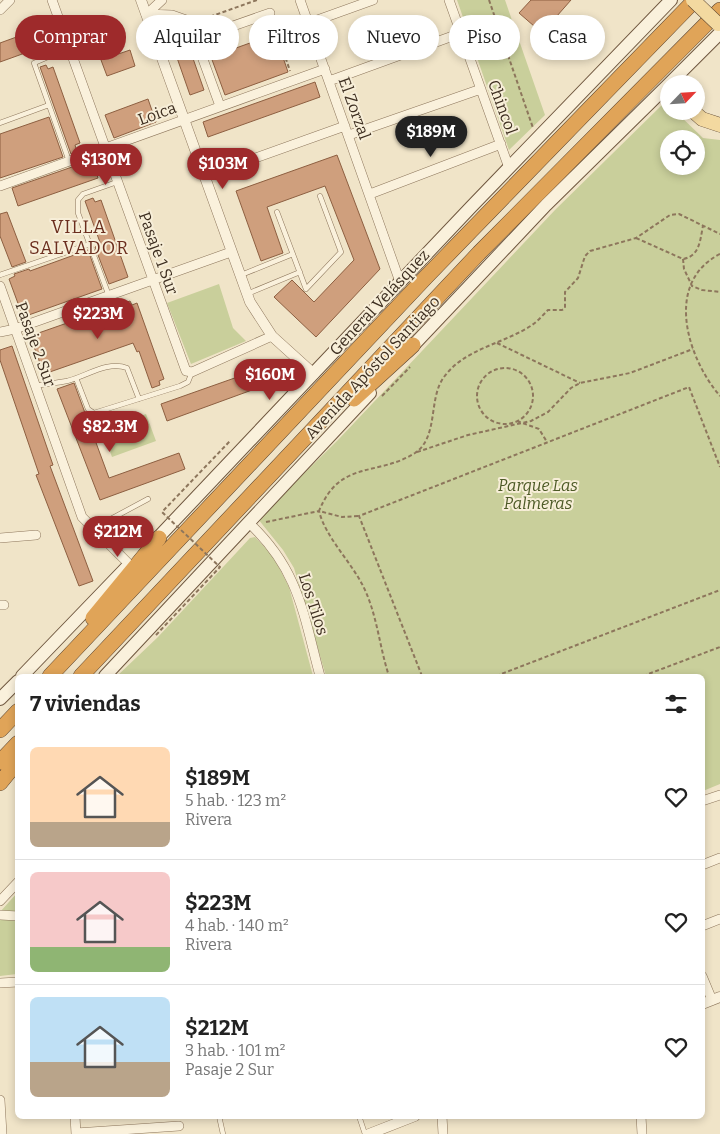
<!DOCTYPE html>
<html lang="es">
<meta charset="utf-8">
<style>
body{margin:0;font-family:Bitter,serif;background:#f6f6f6;color:#222;height:100vh;display:flex;flex-direction:column;font-size:19px;white-space:nowrap}
*{box-sizing:border-box;margin:0}
p{font-size:16px;color:#767676}
.icon{flex:none;width:28px;height:28px;fill:none;stroke:currentColor;stroke-width:2;stroke-linecap:round;stroke-linejoin:round}
.map{position:relative;flex:1;overflow:hidden}
.side{position:absolute;left:15px;top:674px;width:690px;height:445px;display:flex;flex-direction:column;background:#fff;border-radius:8px;box-shadow:0 2px 8px #0003}
.side>*{flex:none}
.banner{position:absolute;left:15px;top:15px;width:690px;height:45px;display:flex;gap:10px}
.needle{width:32px;rotate:65deg}
.tools{position:absolute;left:660px;top:75px;display:grid;gap:10px}
.tools a{display:grid;place-items:center;width:45px;height:45px;border-radius:50%;background:#fff;box-shadow:0 2px 8px #0003;font-size:25px}
.price{position:absolute;translate:-50% -42px;padding:0 11px;border-radius:18px;background:#9e2a2b;color:#fff;font-size:16px;line-height:32px;filter:drop-shadow(0 1px 2px #0008)}
.price::after{content:'';position:absolute;left:50%;top:30px;width:15px;height:11px;margin-left:-8px;background:inherit;clip-path:polygon(0 0,100% 0,50% 100%)}
.price.current{background:#222;color:#fff}
ul{padding:0;list-style:none}
li{display:flex;align-items:center;gap:15px;height:125px;padding:0 15px}
li+li{border-top:1px solid #e0e0e0}
li span{display:grid;place-items:center;flex:none;width:140px;height:100px;border-radius:8px;color:#555}
li>.icon{margin-inline-start:auto}
span .icon{width:60px;height:60px;fill:#fffc;stroke-width:1}
li b{font-size:21px}
h2{display:flex;justify-content:space-between;align-items:center;height:60px;padding:0 15px;font-size:21px}
.chip{padding:0 18px;border-radius:22px;background:#fff;box-shadow:0 2px 8px #0003;font-size:18px;line-height:45px}
.chip.current{background:#9e2a2b;color:#fff}
.map>svg:first-child{display:block}
</style>
<div class="map">
<svg width="720" height="1134" viewBox="0 0 720 1134">
<rect width="100%" height="100%" fill="#f0e4c8"/>
<path fill="#c9cf9b" fill-rule="evenodd" d="M457 0H505L545 115 509 150Z
M665 102 669 105V111H675L703 138 720 140V784L703 791 702 676H326L294 568 283 550 258 519 338 440 555 210ZM669 139H696V166H669Z
M219 284 233 328 246 341 191 364 167 303Z
M146 414 156 441 112 457 102 430Z
M255 537 273 556 289 587 313 676H117L158 637 250 538Z
M17 893V974L0 976V912Z"/>
<path fill="#cf9f7d" stroke="#8d5f41" d="M531 0H571L542 33 519 13Z
M44 27 50 44 0 62V43Z
M182 27 204 90 190 95 168 32Z
M275 34 288 72 225 95 211 57Z
M130 50 135 66 107 76 101 60Z
M46 65 48 69 53 67 80 143 75 145 77 152 71 154 40 67Z
M315 82 320 97 208 137 203 122Z
M148 99 156 122 114 138 105 115Z
M49 117 63 157 0 178V134Z
M337 155 380 269 316 337 274 297 292 280 314 302 354 260 325 186 267 207 283 253 261 261 236 191Z
M92 160 98 178 18 206 12 188Z
M93 198 95 202 101 200 128 277 109 284 95 247 101 245 85 201Z
M7 212 26 262 12 267 0 236V214Z
M88 250 102 289 23 317 9 279 15 276 14 274 29 269 30 271Z
M130 301 132 305 137 303 164 379 159 381 160 385 152 388 139 351 137 352 133 343 44 374 30 336Z
M12 346 53 465 50 466 93 581 79 586 36 475 39 474 0 360V350Z
M246 374 252 390 167 421 161 404Z
M74 383 109 478 179 453 185 469 100 500 57 389Z"/>
<g fill="none" stroke-linecap="round" stroke-linejoin="round">
<g stroke="#8d765c" stroke-width="5.5">
<path id="service" d="M0 123 49 105
M69 161 34 63 69 48
M277 212 306 289 341 252 320 196
M0 275 90 244
M241 275 293 254
M247 294 300 272
M109 296 78 213V200L83 194 117 182
M76 378 88 409 94 413 180 386 188 382 192 372
M35 386C46 384 56 383 67 381 85 377 108 360 127 368L139 399
M94 528 148 499
M219 1116 223 1134
M359 1116 365 1134"/>
</g>
<g stroke="#8d765c" stroke-width="10">
<path id="minor" d="M52 0 186 371 192 372 272 336
M300 0 400 282
M449 0 509 168
M0 10 10 0
M146 14 172 15 189 21 220 106
M147 14 162 0
M309 23 373 0
M196 39 270 13
M329 81 461 33
M349 135 481 89
M205 176 345 126
M0 186 325 69
M370 194 501 144
M0 286 82 517 130 565
M0 332 15 329 231 252
M249 523C299 570 303 613 320 676
M0 538 36 535
M0 605H4
M702 801 720 795
M702 865 720 858
M0 901 18 882
M0 915 18 916
M702 926 720 919
M702 976 712 1000
M0 983 18 982
M0 1100 2 1134
M75 1116 76 1134
M442 1116 443 1134
M641 1116 642 1134
M76 1133 179 1126"/>
</g>
<g stroke="#8d765c" stroke-width="11">
<path id="tertiary" d="M141 0 250 302 272 336 314 374
M702 1004 720 997
M369 1134 415 1116"/>
</g>
<g stroke="#6f573f" stroke-width="14">
<path id="secondary" d="M669 84 720 33
M407 352 546 205 669 84
M152 544 471 207 671 0
M22 676 126 568
M105 676 370 393
M0 699 18 681"/>
</g>
<g stroke="#5b4430" stroke-width="15">
<path id="primary" d="M693 111 702 119 720 125"/>
</g>
<g stroke="#5b4430" stroke-width="16">
<path id="motorway" d="M354 399 413 345
M93 618 159 538
M50 676 426 277 695 0
M81 676 479 253 720 10
M0 730 18 711
M0 762 18 743
M0 783 18 761"/>
</g>
<path stroke="#8d765c" stroke-width="2" stroke-dasharray="4 2.5" stroke-linecap="butt" d="M489 0 533 128
M198 21 257 0
M273 21 290 71
M636 238 683 259C700 256 700 240 703 226
M720 254C663 283 688 359 720 396
M683 259 684 269 692 286 702 290 720 292
M497 343 580 383
M477 396a28 28 0 1 1 56 0a28 28 0 1 1-56 0Z
M382 396 410 367
M517 421 539 429 547 442
M417 452 468 435 531 421 548 412 571 388 580 383 630 373 693 349
M358 516 342 517 319 511C340 459 377 477 415 453 439 437 428 398 444 377 465 348 504 344 532 325 538 321 543 315 548 310H562L565 308V292L578 278 585 256 590 251 636 238 670 215 679 214 720 234
M266 522 319 511C325 536 350 561 362 584 377 612 379 646 389 676
M422 676 359 516 689 387 720 467
M496 676 720 590
M643 676 720 647"/>
<use href="#service" stroke="#faf1dc" stroke-width="4.5"/>
<use href="#minor" stroke="#faf1dc" stroke-width="9"/>
<use href="#tertiary" stroke="#faf1dc" stroke-width="10"/>
<use href="#secondary" stroke="#faf1dc" stroke-width="12"/>
<use href="#primary" stroke="#f3d9a0" stroke-width="14"/>
<use href="#motorway" stroke="#e0a458" stroke-width="15"/>
<g stroke="#5b4430" stroke-width="15" stroke-linecap="butt">
<path id="primary-bridge" d="M693 0 718 24"/>
</g>
<path stroke="#8d765c" stroke-width="2" stroke-dasharray="4 2.5" stroke-linecap="butt" d="M156 635 220 567 162 512 230 441"/>
<use href="#primary-bridge" stroke="#f3d9a0" stroke-width="14"/>
</g>
<g text-anchor="middle" stroke-width="4" stroke-linejoin="round" paint-order="stroke">
<g font-size="16" fill="#3d2e20" stroke="#f7eed8">
<text transform="translate(503 107) rotate(70)" y="6">Chincol</text>
<text transform="translate(355 108) rotate(70)" y="6">El Zorzal</text>
<text transform="translate(157 113) rotate(-20)" y="6">Loica</text>
<text transform="translate(159 253) rotate(70)" y="6">Pasaje 1 Sur</text>
<text transform="translate(379 302) rotate(-47)" y="6">General Velásquez</text>
<text transform="translate(36 344) rotate(70)" y="6">Pasaje 2 Sur</text>
<text transform="translate(372 367) rotate(-47)" y="6">Avenida Apóstol Santiago</text>
<text transform="translate(314 604) rotate(72)" y="6">Los Tilos</text>
</g>
<g font-size="16" font-style="italic" fill="#4d5a26" stroke="#f7eed8">
<text x="538" y="491">Parque Las<tspan x="538" dy="18">Palmeras</tspan></text>
</g>
<g font-size="18" letter-spacing="1" fill="#6b2e1e" stroke="#f7eed8">
<text x="79" y="233">VILLA<tspan x="79" dy="21">SALVADOR</tspan></text>
</g>
</g>
</svg>
<div class="tools">
<a><svg class="needle" viewBox="-14 -14 28 28"><path d="M0-13l5 13h-10z" fill="#e53935"/><path d="M0 13l5-13h-10z" fill="#767676"/></svg></a>
<a><svg class="icon" aria-label="locate" viewBox="0 0 24 24"><circle cx="12" cy="12" r="6"/><path d="M12 2v4M12 18v4M2 12h4M18 12h4"/></svg></a>
</div>
<b class="price current" style="left:431px;top:158px">$189M</b>
<b class="price" style="left:106px;top:186px">$130M</b>
<b class="price" style="left:223px;top:190px">$103M</b>
<b class="price" style="left:98px;top:340px">$223M</b>
<b class="price" style="left:270px;top:401px">$160M</b>
<b class="price" style="left:110px;top:453px">$82.3M</b>
<b class="price" style="left:118px;top:558px">$212M</b>
<div class="banner">
<a class="chip current">Comprar</a>
<a class="chip">Alquilar</a>
<a class="chip">Filtros</a>
<a class="chip">Nuevo</a>
<a class="chip">Piso</a>
<a class="chip">Casa</a>
</div>
<section class="side">
<h2>7 viviendas<svg class="icon" aria-label="filters" viewBox="0 0 24 24"><path d="M4 7h16M4 17h16"/><circle cx="9" cy="7" r="2"/><circle cx="15" cy="17" r="2"/></svg></h2>
<ul>
<li><span style="background:linear-gradient(#ffd9b3 75%,#b9a48a 0)"><svg class="icon" aria-label="home" viewBox="0 0 24 24"><path d="M3 11l9-7 9 7M6 9v11h12V9"/></svg></span><div><b>$189M</b><p>5 hab. · 123 m²</p><p>Rivera</p></div><svg class="icon" aria-label="heart" viewBox="0 0 24 24"><path d="M12 20l-8-8c-3-5 5-10 8-4 3-6 11-1 8 4z"/></svg></li>
<li><span style="background:linear-gradient(#f6c9c9 75%,#8fb573 0)"><svg class="icon" aria-label="home" viewBox="0 0 24 24"><path d="M3 11l9-7 9 7M6 9v11h12V9"/></svg></span><div><b>$223M</b><p>4 hab. · 140 m²</p><p>Rivera</p></div><svg class="icon" aria-label="heart" viewBox="0 0 24 24"><path d="M12 20l-8-8c-3-5 5-10 8-4 3-6 11-1 8 4z"/></svg></li>
<li><span style="background:linear-gradient(#bfe0f5 65%,#b9a48a 0)"><svg class="icon" aria-label="home" viewBox="0 0 24 24"><path d="M3 11l9-7 9 7M6 9v11h12V9"/></svg></span><div><b>$212M</b><p>3 hab. · 101 m²</p><p>Pasaje 2 Sur</p></div><svg class="icon" aria-label="heart" viewBox="0 0 24 24"><path d="M12 20l-8-8c-3-5 5-10 8-4 3-6 11-1 8 4z"/></svg></li>
</ul>
</section>
</div>
